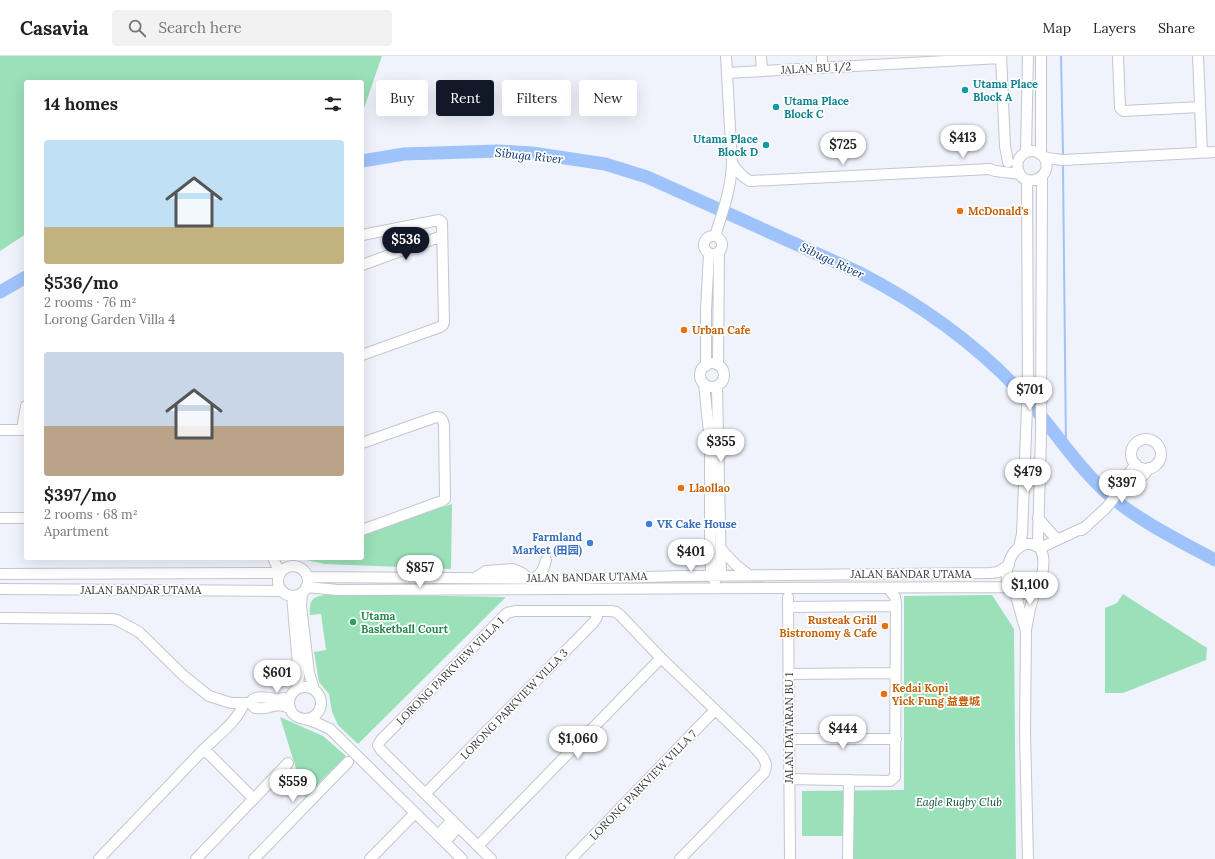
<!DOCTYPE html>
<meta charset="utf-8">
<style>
body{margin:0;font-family:Lora,"Noto Sans SC",serif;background:#f2f2f2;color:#202124;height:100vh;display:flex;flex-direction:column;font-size:15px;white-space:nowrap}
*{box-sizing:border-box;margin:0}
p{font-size:13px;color:#757577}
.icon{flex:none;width:22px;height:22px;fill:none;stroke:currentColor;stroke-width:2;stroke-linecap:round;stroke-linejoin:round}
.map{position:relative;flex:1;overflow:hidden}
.drawer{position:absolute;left:24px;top:24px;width:340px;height:480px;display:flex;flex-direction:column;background:#fff;border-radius:4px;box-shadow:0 4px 16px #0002}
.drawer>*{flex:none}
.guide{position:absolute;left:376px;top:24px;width:380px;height:36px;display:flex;gap:8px}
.price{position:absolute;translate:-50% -34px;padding:0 9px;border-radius:14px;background:#fff;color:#222;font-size:13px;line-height:26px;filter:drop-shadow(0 1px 2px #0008)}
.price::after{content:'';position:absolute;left:50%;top:24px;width:12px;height:9px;margin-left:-6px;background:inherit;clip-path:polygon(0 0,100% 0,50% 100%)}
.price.on{background:#111827;color:#fff}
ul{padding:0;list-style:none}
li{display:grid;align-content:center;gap:8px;height:212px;padding:0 20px}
li span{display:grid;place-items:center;height:124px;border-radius:4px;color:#555}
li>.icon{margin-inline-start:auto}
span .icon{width:72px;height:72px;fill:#fffc;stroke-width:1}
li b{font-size:17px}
h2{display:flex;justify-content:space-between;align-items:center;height:48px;padding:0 20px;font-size:17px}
.chip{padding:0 14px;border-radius:4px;background:#fff;box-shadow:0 4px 16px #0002;font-size:14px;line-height:36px}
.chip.on{background:#111827;color:#fff}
header{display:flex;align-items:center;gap:24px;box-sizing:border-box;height:56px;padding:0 20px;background:#fff;border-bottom:1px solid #e0e0e0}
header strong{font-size:19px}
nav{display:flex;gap:22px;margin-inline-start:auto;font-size:14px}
.search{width:280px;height:36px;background:#f2f2f2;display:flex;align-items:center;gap:10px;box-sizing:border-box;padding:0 14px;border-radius:4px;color:#757577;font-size:15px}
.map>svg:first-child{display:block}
</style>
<header>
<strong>Casavia</strong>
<div class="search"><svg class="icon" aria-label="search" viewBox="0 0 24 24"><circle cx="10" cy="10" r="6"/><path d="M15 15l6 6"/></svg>Search here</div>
<nav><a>Map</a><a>Layers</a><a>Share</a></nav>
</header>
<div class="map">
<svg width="1215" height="803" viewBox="0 0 1215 803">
<rect width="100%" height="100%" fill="#f0f3fb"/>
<path fill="#9ae0b8" d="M0 0H382L362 58V26H26V178L0 195Z
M452 448 451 513 325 508 297 502H362V479Z
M329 538 506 541 358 688 338 669 332 656 329 638 319 626 314 596 326 594 321 558 310 559C309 542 313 541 329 538Z
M1123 538 1207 592 1206 604 1123 637H1105V552L1117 547Z
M992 539 1014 573 1016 803H843V780H802V735L904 734V540Z
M280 661 323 680 346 700 305 741Z"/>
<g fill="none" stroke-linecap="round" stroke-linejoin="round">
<path stroke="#9ec3fa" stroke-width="2" d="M1061 0 1063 98
M1063 111 1066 391"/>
<path stroke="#9ec3fa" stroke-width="13" d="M362 105 404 98 499 95 532 97 605 108 647 121 860 217C918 247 973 286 1018 333 1050 367 1074 408 1109 439 1139 465 1180 485 1215 504
M0 236 26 221"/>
<g stroke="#c3c6cd" stroke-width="12">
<path id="minor" d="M761 0 762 15
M822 0V12
M1001 0 1005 90 1008 106
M1041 0V98
M1118 0 1120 52 1123 55 1200 51
M1198 0 1202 96
M727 17 1001 2
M1026 96 1028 0
M1044 101C1056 122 1022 135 1018 113 1015 103 1024 94 1034 95 1039 96 1041 100 1045 101 1050 103 1057 103 1063 104L1215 96
M732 107C737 115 742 121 750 125L990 113 995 115 1020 118
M1042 120 1041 379 1038 484 1040 492 1087 470
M362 179 439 164 442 166 444 266 443 269 440 271 362 299
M704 189a9 9 0 1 1 18 0a9 9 0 1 1-18 0Z
M715 180C723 155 731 133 732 107L726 0
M362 209 442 180
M700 319a12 12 0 1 1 24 0a12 12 0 1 1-24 0Z
M718 309 719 195
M706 310V254L709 197
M704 328 710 386V487L711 519 715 525
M717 330 721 519
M0 374H26
M23 374V367L26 350
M1131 398a15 15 0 1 1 30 0a15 15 0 1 1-30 0Z
M362 387 436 361C442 361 443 364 444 369L445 443 442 445 362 474
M1126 427 1144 419 1149 412
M0 462H26
M1038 462 1052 478 1058 483
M1082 474 1106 452 1126 427 1129 417 1136 408
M1025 488H1031L1040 492C1045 501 1044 512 1041 522 1039 527 1037 532 1033 535 1025 541 1012 535 1008 528 1004 519 1009 502 1015 495 1018 492 1021 490 1025 488Z
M1019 491 1022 478 1028 326 1027 124
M721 493 736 509 749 519
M278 525a15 15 0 1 1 30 0a15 15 0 1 1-30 0Z
M0 518 280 517 273 502
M307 521 566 523 684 520 991 517 998 516 1009 509
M475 522 486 515 513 513 522 517 528 522
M534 522C542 518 544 512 546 504
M306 531 338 534 1011 531
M0 533 281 535
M1014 533 1025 572
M302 537 301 550 309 617 314 633
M292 540 299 620 297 633
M788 541 790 803
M788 551 895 550
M0 562 112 563 117 564 139 576 185 621 209 640 231 647H250L255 652C259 652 265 653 269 651 277 649 281 648 289 652
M789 618 895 617
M289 647a16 16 0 1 1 32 0a16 16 0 1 1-32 0Z
M250 647C256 635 274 646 284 642
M306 663 317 667 330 673 462 803
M789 683H896
M204 693 254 743
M789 723 890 725 895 721 896 547 895 541 888 532
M425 738 594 566 597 561V555
M438 779 452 764
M445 786 458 771
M478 790 661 602
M99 803C133 767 168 731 202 695 216 681 238 665 244 647
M196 803 288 707
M254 803 348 706
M370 803 415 757
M491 803 381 694 378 689 381 684 507 557 515 555H611L616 556 620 559 661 602 754 691C761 699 770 706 764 717L680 803
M571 803 715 654
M848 803 849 724
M1028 803 1025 677 1026 574 1030 552 1036 532"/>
</g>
<use href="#minor" stroke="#fff" stroke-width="10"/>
</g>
<g fill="#0f9aa8" stroke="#fff" stroke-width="1.5">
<circle cx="965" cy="34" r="4"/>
<circle cx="776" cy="51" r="4"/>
<circle cx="766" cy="89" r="4"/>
</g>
<g fill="#e8710a" stroke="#fff" stroke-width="1.5">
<circle cx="960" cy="155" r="4"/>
<circle cx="684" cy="274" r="4"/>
<circle cx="681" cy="432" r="4"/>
<circle cx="885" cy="570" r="4"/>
<circle cx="884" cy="638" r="4"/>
</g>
<g fill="#3f7fe0" stroke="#fff" stroke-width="1.5">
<circle cx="649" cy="468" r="4"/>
<circle cx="590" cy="487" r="4"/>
</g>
<circle fill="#2e9e5b" stroke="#fff" stroke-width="1.5" cx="353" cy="566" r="4"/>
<g text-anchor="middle" stroke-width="3.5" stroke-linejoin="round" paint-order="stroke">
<g font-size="11" fill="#323336" stroke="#fff">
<text transform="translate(816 12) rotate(-3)" y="4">JALAN BU 1/2</text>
<text x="911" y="522">JALAN BANDAR UTAMA</text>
<text transform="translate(587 521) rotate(-1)" y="4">JALAN BANDAR UTAMA</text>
<text x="141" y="538">JALAN BANDAR UTAMA</text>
<text transform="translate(450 615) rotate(-45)" y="4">LORONG PARKVIEW VILLA 1</text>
<text transform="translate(514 648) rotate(-46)" y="4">LORONG PARKVIEW VILLA 3</text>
<text transform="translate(789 672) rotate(-90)" y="4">JALAN DATARAN BU 1</text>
<text transform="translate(643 729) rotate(-46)" y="4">LORONG PARKVIEW VILLA 7</text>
</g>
<g font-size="11" font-weight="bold" fill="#0d838f" stroke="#fff" text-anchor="start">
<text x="973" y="32">Utama Place<tspan x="973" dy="13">Block A</tspan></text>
<text x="784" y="49">Utama Place<tspan x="784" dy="13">Block C</tspan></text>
<text x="758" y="87" text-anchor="end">Utama Place<tspan x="758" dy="13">Block D</tspan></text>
</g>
<g font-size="11" font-weight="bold" fill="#c56008" stroke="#fff" text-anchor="start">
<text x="968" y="159">McDonald's</text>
<text x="692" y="278">Urban Cafe</text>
<text x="689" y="436">Llaollao</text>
<text x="877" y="568" text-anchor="end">Rusteak Grill<tspan x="877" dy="13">Bistronomy &amp; Cafe</tspan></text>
<text x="892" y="636">Kedai Kopi<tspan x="892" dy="13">Yick Fung 益豊城</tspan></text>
</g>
<g font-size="11" font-weight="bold" fill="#366cbe" stroke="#fff" text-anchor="start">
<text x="657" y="472">VK Cake House</text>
<text x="582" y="485" text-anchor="end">Farmland<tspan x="582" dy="13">Market (田园)</tspan></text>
</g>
<g font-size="11" font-weight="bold" fill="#27864d" stroke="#fff" text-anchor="start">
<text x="361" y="564">Utama<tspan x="361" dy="13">Basketball Court</tspan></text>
</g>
<g font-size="11" font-style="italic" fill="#084f31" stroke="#fff">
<text x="959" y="750">Eagle Rugby Club</text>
</g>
<g font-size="12" font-style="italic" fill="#103974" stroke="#fff">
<text transform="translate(529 100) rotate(6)" y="4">Sibuga River</text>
<text transform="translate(832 205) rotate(25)" y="4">Sibuga River</text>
</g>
</g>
</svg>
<b class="price" style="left:963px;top:103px">$413</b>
<b class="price" style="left:843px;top:110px">$725</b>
<b class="price on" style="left:406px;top:205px">$536</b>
<b class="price" style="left:1030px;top:355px">$701</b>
<b class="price" style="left:721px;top:407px">$355</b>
<b class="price" style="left:1028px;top:437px">$479</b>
<b class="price" style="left:1122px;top:448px">$397</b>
<b class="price" style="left:691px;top:517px">$401</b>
<b class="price" style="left:420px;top:533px">$857</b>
<b class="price" style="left:1030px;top:550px">$1,100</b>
<b class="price" style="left:277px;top:638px">$601</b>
<b class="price" style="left:843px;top:694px">$444</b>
<b class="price" style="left:578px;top:704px">$1,060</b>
<b class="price" style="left:293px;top:747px">$559</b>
<div class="guide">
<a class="chip">Buy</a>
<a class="chip on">Rent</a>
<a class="chip">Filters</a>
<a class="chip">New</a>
</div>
<section class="drawer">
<h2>14 homes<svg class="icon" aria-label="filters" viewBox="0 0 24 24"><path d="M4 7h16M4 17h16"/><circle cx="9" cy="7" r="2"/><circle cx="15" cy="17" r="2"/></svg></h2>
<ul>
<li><span style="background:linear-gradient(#bfe0f5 70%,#c2b280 0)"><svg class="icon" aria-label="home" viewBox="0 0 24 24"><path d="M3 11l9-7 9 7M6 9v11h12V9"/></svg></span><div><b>$536/mo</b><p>2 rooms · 76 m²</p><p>Lorong Garden Villa 4</p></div></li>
<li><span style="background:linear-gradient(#c9d6e8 60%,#b9a48a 0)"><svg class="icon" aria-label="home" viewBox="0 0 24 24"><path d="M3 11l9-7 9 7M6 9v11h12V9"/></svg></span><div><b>$397/mo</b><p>2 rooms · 68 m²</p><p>Apartment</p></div></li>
</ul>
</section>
</div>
